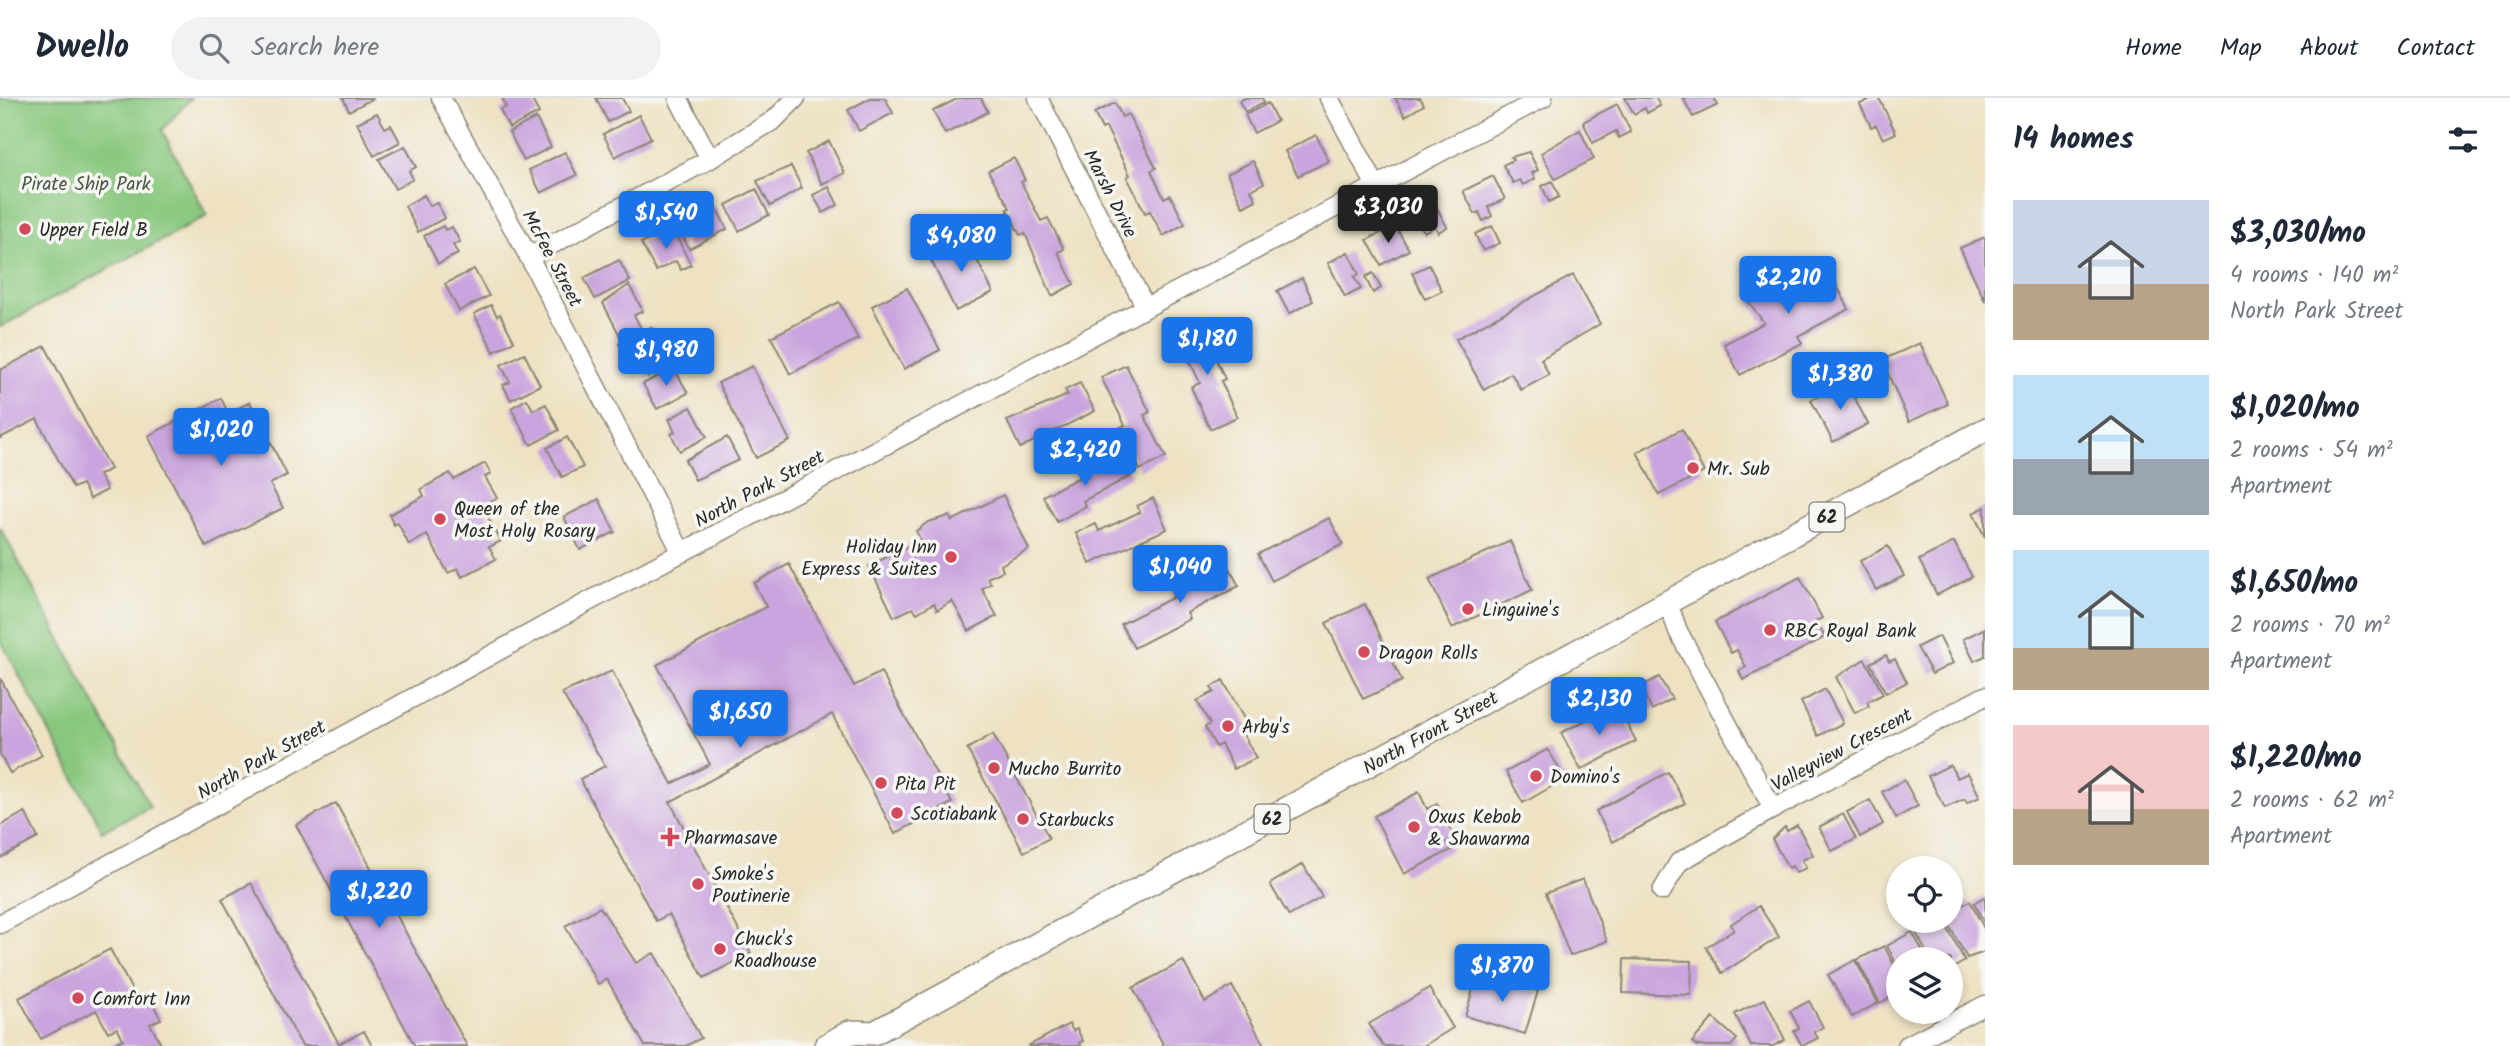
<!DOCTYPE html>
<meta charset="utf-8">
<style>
body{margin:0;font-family:Kalam,sans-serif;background:#f2f2f3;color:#1f2937;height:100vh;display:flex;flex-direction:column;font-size:26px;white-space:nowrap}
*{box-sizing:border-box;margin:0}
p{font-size:23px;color:#747a83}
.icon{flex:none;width:38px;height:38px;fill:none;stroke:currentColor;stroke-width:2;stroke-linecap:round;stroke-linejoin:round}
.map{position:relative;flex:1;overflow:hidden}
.side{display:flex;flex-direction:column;background:#fff;width:525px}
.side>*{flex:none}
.fabs{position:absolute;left:1886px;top:758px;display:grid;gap:14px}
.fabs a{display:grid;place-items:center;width:77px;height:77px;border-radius:50%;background:#fff;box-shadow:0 4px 10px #0003;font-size:35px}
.price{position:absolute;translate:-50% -60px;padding:0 16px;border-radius:7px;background:#1a73e8;color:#fff;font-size:23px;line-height:46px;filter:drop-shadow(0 2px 4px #0008)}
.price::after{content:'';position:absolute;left:50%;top:42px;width:21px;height:16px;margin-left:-10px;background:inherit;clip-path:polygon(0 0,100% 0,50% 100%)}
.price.selected{background:#222;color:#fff}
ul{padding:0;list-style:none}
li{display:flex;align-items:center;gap:21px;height:175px;padding:0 28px}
li span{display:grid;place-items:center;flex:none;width:196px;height:140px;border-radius:0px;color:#555}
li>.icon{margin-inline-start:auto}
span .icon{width:84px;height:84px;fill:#fffc;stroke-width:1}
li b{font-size:30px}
h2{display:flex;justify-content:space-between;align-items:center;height:84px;padding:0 28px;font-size:30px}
header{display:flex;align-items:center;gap:42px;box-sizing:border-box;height:98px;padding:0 35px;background:#fff;border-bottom:2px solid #e0e1e3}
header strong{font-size:33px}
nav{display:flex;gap:38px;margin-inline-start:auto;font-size:24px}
.search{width:490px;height:63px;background:#f2f2f3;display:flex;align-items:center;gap:18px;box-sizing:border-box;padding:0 24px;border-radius:38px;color:#747a83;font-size:26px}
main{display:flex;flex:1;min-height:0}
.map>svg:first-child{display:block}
</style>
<header>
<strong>Dwello</strong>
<div class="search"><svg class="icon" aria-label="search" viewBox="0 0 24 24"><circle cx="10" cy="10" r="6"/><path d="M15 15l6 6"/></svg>Search here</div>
<nav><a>Home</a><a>Map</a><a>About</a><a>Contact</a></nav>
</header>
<main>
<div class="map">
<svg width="1985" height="948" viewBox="0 0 1985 948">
<rect width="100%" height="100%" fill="#f6f6f2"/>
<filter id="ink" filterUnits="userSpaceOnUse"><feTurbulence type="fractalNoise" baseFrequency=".0143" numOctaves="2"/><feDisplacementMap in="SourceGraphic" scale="14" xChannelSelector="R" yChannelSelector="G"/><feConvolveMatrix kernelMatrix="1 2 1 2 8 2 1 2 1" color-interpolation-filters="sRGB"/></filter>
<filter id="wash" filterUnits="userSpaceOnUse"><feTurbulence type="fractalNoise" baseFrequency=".00686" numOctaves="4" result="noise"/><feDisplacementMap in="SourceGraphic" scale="28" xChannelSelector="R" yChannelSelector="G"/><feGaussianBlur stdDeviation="1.57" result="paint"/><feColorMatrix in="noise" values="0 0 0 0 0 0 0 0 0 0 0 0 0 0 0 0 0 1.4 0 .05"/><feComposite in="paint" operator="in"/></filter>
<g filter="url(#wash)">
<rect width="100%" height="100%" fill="#eee2c3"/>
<path fill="#88c77d" stroke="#5a7954" stroke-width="2" d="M0 0H191L162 32 207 118 0 229Z
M0 429 150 709 102 733 0 541Z"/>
<g id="blocks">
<path fill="#caa4de" d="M343 0H374L349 13Z
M502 0H531L539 15 509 30 500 12 506 9Z
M596 0H622L629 13 608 24Z
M870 0H885L893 15 859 33 848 12Z
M959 0H981L988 14 945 36 933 13Z
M1245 0H1262L1264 4 1245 14 1239 3Z
M1395 0H1420L1424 7 1405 18Z
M1625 0H1656L1660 8 1647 15 1645 10 1634 16Z
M1683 0H1714L1718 7 1693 19Z
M1873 0H1879L1896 35 1883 41 1876 27 1871 29 1860 6Z
M1115 5 1122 19 1128 16 1156 70 1151 73 1164 100 1170 97 1185 126 1163 138 1150 113 1145 115 1127 79 1130 77 1106 29 1102 31 1094 15Z
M1268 5 1277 23 1254 35 1245 17Z
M1617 6 1631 34 1619 40 1616 33 1593 45 1583 24Z
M377 15 385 30 391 27 400 44 374 58 357 25Z
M639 17 651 40 615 59 603 36Z
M536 20 551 49 524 63 509 34Z
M1580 32 1594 61 1555 81 1541 55Z
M1316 37 1329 63 1298 78 1285 53Z
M829 43 845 75 822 86 806 55Z
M405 48 416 69 409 73 413 81 395 91 379 61Z
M565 54 577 77 541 95 529 72Z
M1529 54 1538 72 1532 75 1535 81 1523 87 1520 82 1513 85 1503 67 1513 62 1511 59Z
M1014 60 1025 82 1021 84 1041 123 1048 120 1064 151 1058 154 1074 186 1052 198 1025 135 1020 137 1007 111 1010 110 988 73Z
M1253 63 1264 85 1251 92 1256 102 1243 109 1227 76Z
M791 68 802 90 770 108 757 83Z
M1493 78 1505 101 1488 109 1492 118 1483 123 1479 114 1475 116 1463 93Z
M1552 83 1559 99 1549 104 1542 88Z
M829 89 838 107 823 115 813 97Z
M756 91 769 117 739 133 726 107Z
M424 97 430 108 437 105 445 120 418 134 405 108Z
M1432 100 1447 129 1438 134 1435 128 1424 134 1412 110Z
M715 107 727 131 689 151 677 127Z
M1395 127 1409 152 1381 167 1367 142Z
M443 128 445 132 452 129 460 144 453 147 458 156 438 166 424 138Z
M1492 128 1500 145 1483 153 1475 136Z
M673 132 691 167 681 172 676 163 656 173 641 145Z
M1985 139V203L1960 150Z
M966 140 993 194 956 213 929 158Z
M1348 154 1359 176 1354 179 1361 191 1345 199 1328 165Z
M1823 161 1849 211 1798 238 1802 245 1740 277 1724 246 1764 225 1749 204Z
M619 162 630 183 595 201 584 180Z
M1429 167 1442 193 1425 201 1412 175Z
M474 171 489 198 459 213 445 186Z
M1373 175 1381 190 1373 195 1365 179Z
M1573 177 1600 226 1541 261 1549 277 1521 292 1511 275 1484 292 1456 241Z
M1302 180 1313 203 1289 216 1277 193Z
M629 187 643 213 634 217 641 230 621 240 603 205Z
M907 190 940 252 904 271 872 208Z
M839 204 858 241 790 276 771 239Z
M491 207 497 218 500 216 514 243 494 254 474 216Z
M1200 225 1225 281 1221 283 1237 319 1210 331 1191 289 1200 285 1177 235Z
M651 229 659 243 654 246 661 261 667 258 671 266 648 279 644 272 638 275 619 246Z
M1920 245 1948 306 1909 324 1882 262Z
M45 248 110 371 99 377 107 392 90 401 82 386 73 390 37 321 0 340V272Z
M524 255 540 287 511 302 503 287 510 284 501 267Z
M1126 267 1150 314 1144 317 1166 359 1140 372 1119 330 1125 327 1101 279Z
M752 268 790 343 756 360 718 285Z
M674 270 688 295 657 311 643 286Z
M1846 283 1868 326 1833 344 1811 302Z
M1080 285 1095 313 1020 350 1007 323 1068 297 1065 292Z
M221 300 228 315 250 304 287 377 270 386 283 410 206 449 148 338Z
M527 301 533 312 546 306 559 332 531 347 511 310Z
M691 309 707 339 680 353 671 336 675 334 669 321Z
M1682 331 1704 374 1659 397 1637 354Z
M567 339 583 369 562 379 547 350Z
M727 339 739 362 695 382 685 362Z
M1120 358 1131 378 1083 403 1086 408 1057 424 1043 398Z
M485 365 491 376 485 379 497 400 482 408 501 443 489 449 496 461 462 479 458 470 448 475 427 437 409 447 398 425 394 427 389 417 424 398 421 391 450 375 454 382Z
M1003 397 1029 451 1001 467 1003 473 987 480 991 485 982 491 997 518 969 533 952 503 937 512 934 505 917 515 913 510 894 519 869 468 921 442 916 433 928 424 949 418 952 423Z
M1153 400 1167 431 1090 466 1076 435 1096 426 1099 433 1140 414 1137 408Z
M599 401 615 434 580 452 564 419Z
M1985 409V439L1973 415Z
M1329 420 1343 446 1272 483 1258 456Z
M1510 443 1532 492 1452 530 1429 481Z
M1954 444 1972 479 1937 497 1919 462Z
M1888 448 1904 478 1876 492 1860 463Z
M1225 462 1239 488 1187 515 1190 521 1134 550 1121 526 1174 499 1172 495 1211 475 1209 471Z
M789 466 854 588 881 574 952 705 895 736 832 616 670 704 751 855 704 880 669 816 656 823 580 681 605 668 562 595 612 573 672 686 710 666 657 567 766 509 754 485Z
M1800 479 1822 520 1816 523 1825 539 1743 582 1739 573 1746 569 1737 552 1731 555 1715 524Z
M1365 506 1402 583 1363 601 1326 525Z
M1985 530V558L1974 563 1963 541Z
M1939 538 1953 565 1932 576 1917 549Z
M1886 557 1889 564 1895 561 1907 584 1886 595 1870 565Z
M1865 561 1883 596 1867 604 1869 608 1855 615 1836 579Z
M1659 579 1672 601 1652 612 1640 589Z
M0 580 42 657 10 675 0 656Z
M1223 582 1249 630 1242 634 1256 660 1234 671 1221 646 1216 649 1205 629 1210 626 1197 603 1214 594 1211 589Z
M1825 591 1843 625 1818 638 1801 604Z
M1617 606 1636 643 1581 672 1561 635Z
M993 636 1049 740 1024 754 967 651Z
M1548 651 1565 681 1523 705 1506 674Z
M1950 667 1957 680 1968 675 1980 699 1967 705 1965 701 1945 710 1928 678Z
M1668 674 1685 705 1613 744 1596 713Z
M1904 682 1918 708 1896 720 1882 694Z
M1419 694 1427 711 1437 706 1455 740 1446 744 1451 752 1404 776 1374 718Z
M1870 702 1883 726 1860 739 1847 714Z
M336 705 467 948H415L296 727Z
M25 714 38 740 0 760V728Z
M1843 716 1856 741 1832 753 1819 729Z
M1797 727 1813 757 1802 762 1806 770 1796 775 1792 768 1788 770 1772 741 1785 729 1787 733Z
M1303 766 1322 799 1289 818 1270 786Z
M1583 781 1607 843 1570 858 1546 795Z
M251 785 339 946 364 933 372 948H302L222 801Z
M1984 799 1985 801V826L1974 805Z
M1970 803 1985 832V854L1967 860 1946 822H1951V813Z
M1759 808 1779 839 1722 875 1706 849 1734 832 1731 826Z
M600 809 636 865 654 855 701 940 686 948H645L607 881 598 886 565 828Z
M1934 822H1943L1965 863 1955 869 1951 868V861H1930L1915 833Z
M1912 834 1927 861H1899V871L1887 848Z
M1884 848 1899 876V900L1894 902 1892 898 1880 905 1857 862Z
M110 851 139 905 149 899 161 921 150 926 162 948H109L123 941 117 930 108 934 96 912 41 941 19 900Z
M1624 861 1692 863 1691 897 1623 895Z
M1855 862 1878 905 1852 919 1828 877Z
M1183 863 1205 904 1232 888 1264 947 1164 948 1133 890Z
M1478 875 1538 893 1525 936 1465 918Z
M1429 890 1453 930 1423 948H1383L1369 926Z
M1765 901 1785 942 1773 948H1751L1735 916Z
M1809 903 1823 929 1814 934 1818 940 1802 948 1794 933 1799 930 1790 913Z
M1713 920 1737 941 1731 948H1697L1692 944Z
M1069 926 1073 933 1077 931 1083 943 1079 945 1081 948H1028Z"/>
</g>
</g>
<g filter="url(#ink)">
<use href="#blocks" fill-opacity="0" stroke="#8c8677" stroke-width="2"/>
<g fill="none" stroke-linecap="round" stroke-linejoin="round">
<g stroke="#8c8677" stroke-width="21">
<path id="minor" d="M441 0 529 159 682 455
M678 0 710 61
M1038 0 1146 210
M1329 0 1376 88
M529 159 710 61 774 22 796 0
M1668 505 1678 533 1773 711 1985 598
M1662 793 1679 764 1773 711
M0 826 584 506 1543 0
M1906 948 1985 907"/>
</g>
<g stroke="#8c8677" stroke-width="26">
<path id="major" d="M826 948 850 934 874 935 1985 332"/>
</g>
<use href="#minor" stroke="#fff" stroke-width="18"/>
<use href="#major" stroke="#fff" stroke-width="23"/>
</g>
</g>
<g fill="#d1495b" stroke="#f6f6f2" stroke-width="2.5">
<circle cx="25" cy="131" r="7"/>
<circle cx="1693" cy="370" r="7"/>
<circle cx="440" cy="421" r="7"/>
<circle cx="951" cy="459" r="7"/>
<circle cx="1468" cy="511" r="7"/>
<circle cx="1770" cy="532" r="7"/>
<circle cx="1364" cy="554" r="7"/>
<circle cx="1228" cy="628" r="7"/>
<circle cx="994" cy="670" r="7"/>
<circle cx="1536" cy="678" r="7"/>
<circle cx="881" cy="685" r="7"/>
<circle cx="897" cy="715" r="7"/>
<circle cx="1023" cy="721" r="7"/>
<circle cx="1414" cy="729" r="7"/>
<path d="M666.5 728.5h7v7h7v7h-7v7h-7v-7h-7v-7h7z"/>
<circle cx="698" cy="786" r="7"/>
<circle cx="720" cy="851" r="7"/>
<circle cx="78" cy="900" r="7"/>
</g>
<g text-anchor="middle" stroke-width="7" stroke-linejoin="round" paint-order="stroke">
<g fill="#f6f6f2" stroke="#686867" stroke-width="2">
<rect x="1809.5" y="404.5" width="35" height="29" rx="5"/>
<rect x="1254.5" y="706.5" width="35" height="29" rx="5"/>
</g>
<g font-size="18" font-weight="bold" fill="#2b2b2b">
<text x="1827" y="425">62</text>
<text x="1272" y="727">62</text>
</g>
<g font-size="19" fill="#475a44" stroke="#f6f6f2">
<text x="86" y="92">Pirate Ship Park</text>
</g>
<g font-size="19" fill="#2b2b2b" stroke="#f6f6f2">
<text transform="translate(1111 95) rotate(63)" y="7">Marsh Drive</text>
<text transform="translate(553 160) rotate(62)" y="7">McFee Street</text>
<text transform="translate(759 390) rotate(-28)" y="7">North Park Street</text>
<text transform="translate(1430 634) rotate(-29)" y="7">North Front Street</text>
<text transform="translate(1841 651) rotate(-28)" y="7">Valleyview Crescent</text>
<text transform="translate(261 661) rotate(-29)" y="7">North Park Street</text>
</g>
<g font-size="19" fill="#2b2b2b" stroke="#f6f6f2" text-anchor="start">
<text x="39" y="138">Upper Field B</text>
<text x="1707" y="377">Mr. Sub</text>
<text x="454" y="417">Queen of the<tspan x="454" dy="22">Most Holy Rosary</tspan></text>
<text x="937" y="455" text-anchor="end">Holiday Inn<tspan x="937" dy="22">Express &amp; Suites</tspan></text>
<text x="1482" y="518">Linguine's</text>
<text x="1784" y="539">RBC Royal Bank</text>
<text x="1378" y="561">Dragon Rolls</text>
<text x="1242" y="635">Arby's</text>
<text x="1008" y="677">Mucho Burrito</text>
<text x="1550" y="685">Domino's</text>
<text x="895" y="692">Pita Pit</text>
<text x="911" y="722">Scotiabank</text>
<text x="1428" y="725">Oxus Kebob<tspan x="1428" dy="22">&amp; Shawarma</tspan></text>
<text x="1037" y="728">Starbucks</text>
<text x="684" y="746">Pharmasave</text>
<text x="712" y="782">Smoke's<tspan x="712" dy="22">Poutinerie</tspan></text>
<text x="734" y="847">Chuck's<tspan x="734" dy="22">Roadhouse</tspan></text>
<text x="92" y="907">Comfort Inn</text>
</g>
</g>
</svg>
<div class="fabs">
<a><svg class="icon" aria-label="locate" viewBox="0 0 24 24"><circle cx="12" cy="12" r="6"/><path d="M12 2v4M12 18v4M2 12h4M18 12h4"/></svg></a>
<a><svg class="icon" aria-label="layers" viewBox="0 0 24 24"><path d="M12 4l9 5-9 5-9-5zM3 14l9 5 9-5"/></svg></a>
</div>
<b class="price selected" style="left:1388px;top:147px">$3,030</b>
<b class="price" style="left:666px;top:153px">$1,540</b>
<b class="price" style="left:961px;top:176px">$4,080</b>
<b class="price" style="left:1788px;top:218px">$2,210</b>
<b class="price" style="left:1207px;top:279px">$1,180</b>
<b class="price" style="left:666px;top:290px">$1,980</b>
<b class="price" style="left:1840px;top:314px">$1,380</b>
<b class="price" style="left:221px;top:370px">$1,020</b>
<b class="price" style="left:1085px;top:390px">$2,420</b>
<b class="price" style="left:1180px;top:507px">$1,040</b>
<b class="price" style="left:1599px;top:639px">$2,130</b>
<b class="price" style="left:740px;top:652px">$1,650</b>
<b class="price" style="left:379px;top:832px">$1,220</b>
<b class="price" style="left:1502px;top:906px">$1,870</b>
</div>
<section class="side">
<h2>14 homes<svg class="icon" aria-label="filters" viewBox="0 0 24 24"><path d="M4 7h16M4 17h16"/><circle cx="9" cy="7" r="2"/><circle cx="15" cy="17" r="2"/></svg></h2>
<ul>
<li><span style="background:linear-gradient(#c9d6e8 60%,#b9a48a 0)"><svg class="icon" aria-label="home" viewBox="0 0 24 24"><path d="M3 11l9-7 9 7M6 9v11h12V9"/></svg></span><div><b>$3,030/mo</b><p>4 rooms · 140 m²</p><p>North Park Street</p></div></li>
<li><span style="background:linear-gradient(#bfe0f5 60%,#9aa5b1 0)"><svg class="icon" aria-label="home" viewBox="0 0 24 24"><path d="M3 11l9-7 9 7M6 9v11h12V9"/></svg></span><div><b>$1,020/mo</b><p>2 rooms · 54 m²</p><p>Apartment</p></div></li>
<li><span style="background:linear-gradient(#bfe0f5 70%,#b9a48a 0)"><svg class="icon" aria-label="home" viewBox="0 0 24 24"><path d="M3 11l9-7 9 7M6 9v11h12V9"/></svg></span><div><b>$1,650/mo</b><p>2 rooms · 70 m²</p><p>Apartment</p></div></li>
<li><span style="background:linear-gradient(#f6c9c9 60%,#b9a48a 0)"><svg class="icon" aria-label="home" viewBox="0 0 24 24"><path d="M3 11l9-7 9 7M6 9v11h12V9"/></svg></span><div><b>$1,220/mo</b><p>2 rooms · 62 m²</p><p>Apartment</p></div></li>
</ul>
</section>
</main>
